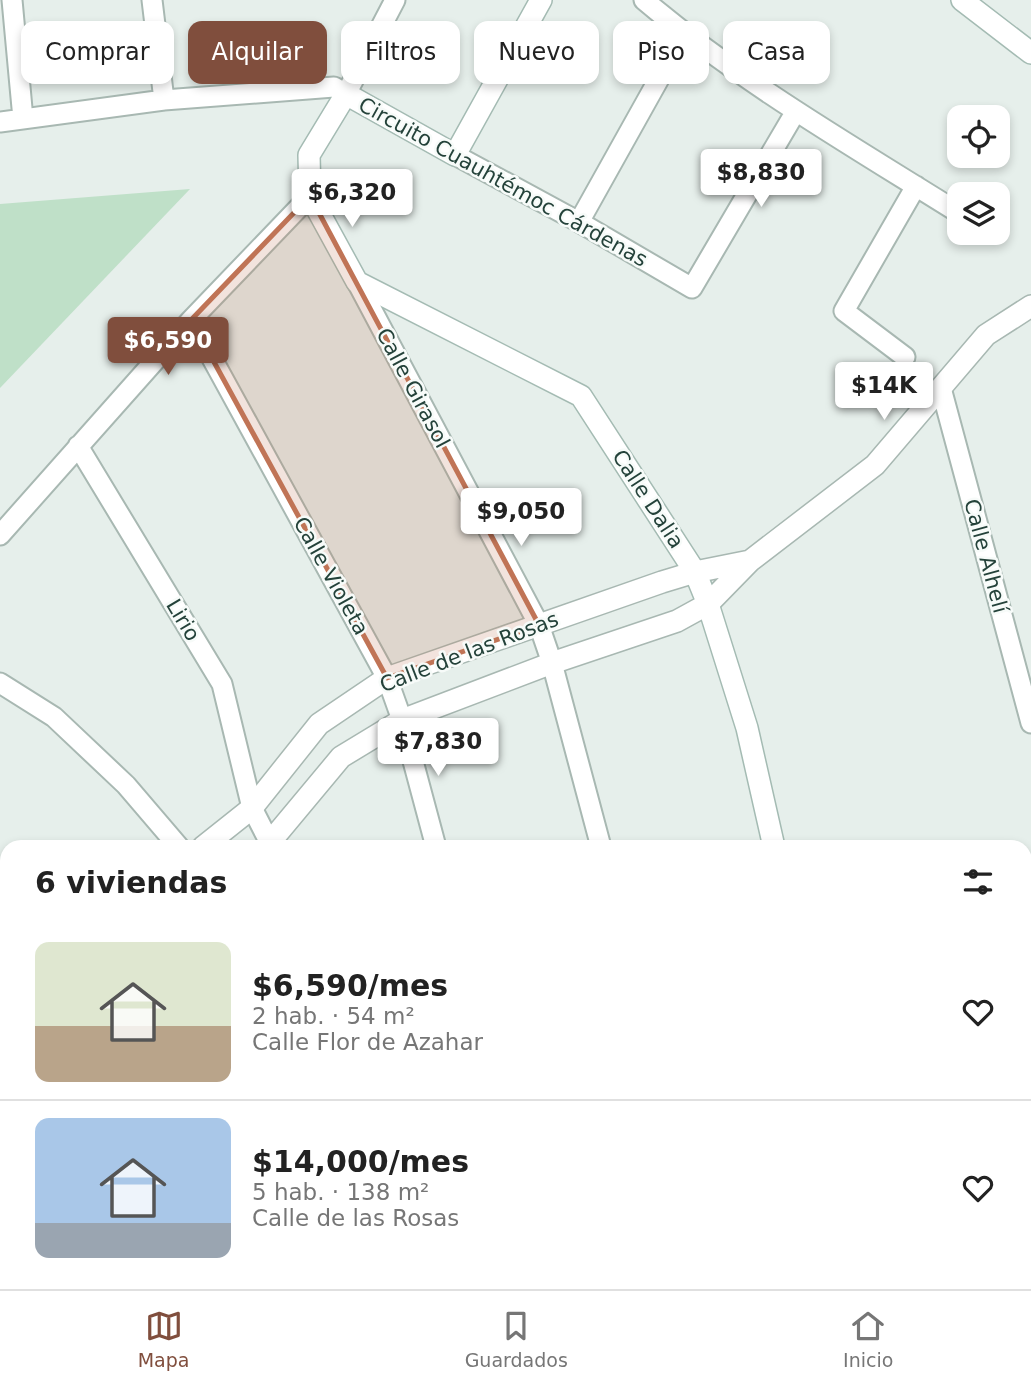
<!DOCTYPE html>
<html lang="es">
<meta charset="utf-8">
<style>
body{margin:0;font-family:"DejaVu Sans",sans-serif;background:#f2f2f2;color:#222;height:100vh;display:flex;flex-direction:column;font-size:26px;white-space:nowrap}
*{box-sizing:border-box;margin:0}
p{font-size:23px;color:#767676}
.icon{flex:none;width:38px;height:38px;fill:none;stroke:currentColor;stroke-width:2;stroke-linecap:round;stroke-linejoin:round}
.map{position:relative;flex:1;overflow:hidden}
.details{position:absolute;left:0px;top:840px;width:1032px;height:450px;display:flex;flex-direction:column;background:#fff;border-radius:21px 21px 0 0;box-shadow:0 4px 10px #0003}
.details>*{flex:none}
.guide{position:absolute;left:21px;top:21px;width:990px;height:63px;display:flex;gap:14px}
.fabs{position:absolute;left:947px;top:105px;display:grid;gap:14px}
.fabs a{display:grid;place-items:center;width:63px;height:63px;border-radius:14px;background:#fff;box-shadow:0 4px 10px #0003;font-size:35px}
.price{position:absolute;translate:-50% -60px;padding:0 16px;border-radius:7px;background:#fff;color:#222;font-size:23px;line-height:46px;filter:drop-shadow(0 2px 4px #0008)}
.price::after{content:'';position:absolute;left:50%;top:42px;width:21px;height:16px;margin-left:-10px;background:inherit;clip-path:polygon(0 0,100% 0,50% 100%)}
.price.on{background:#804e3d;color:#fff}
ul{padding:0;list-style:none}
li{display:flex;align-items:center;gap:21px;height:175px;padding:0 35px}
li+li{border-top:2px solid #e0e0e0}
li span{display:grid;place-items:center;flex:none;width:196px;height:140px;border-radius:14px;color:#555}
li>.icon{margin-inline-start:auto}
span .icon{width:84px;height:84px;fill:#fffc;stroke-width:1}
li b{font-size:30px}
h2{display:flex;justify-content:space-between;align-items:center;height:84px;padding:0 35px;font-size:30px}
.pill{padding:0 24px;border-radius:14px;background:#fff;box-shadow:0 4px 10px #0003;font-size:24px;line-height:63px}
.pill.on{background:#804e3d;color:#fff}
.menu{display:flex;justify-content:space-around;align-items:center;height:98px;border-top:2px solid #e0e0e0;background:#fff;font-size:19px;color:#767676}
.menu a{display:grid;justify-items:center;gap:4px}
.menu .on{color:#804e3d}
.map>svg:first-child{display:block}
</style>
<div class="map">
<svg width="1031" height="1289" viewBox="0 0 1031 1289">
<rect width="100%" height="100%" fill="#e6efeb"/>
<path fill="#bfe0c8" d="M190 189 0 388V204Z"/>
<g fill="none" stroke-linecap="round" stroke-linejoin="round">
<g stroke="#a8b8b2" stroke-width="23">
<path id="minor" d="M12 0 23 119
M152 0 164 100
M644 0C741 82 852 146 959 213
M0 122 164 100 334 87 346 94 395 0
M455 155 579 222 692 288 796 111
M579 222 684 34
M357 282 539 625 552 663 601 847
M191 320 387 678 402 720 436 847
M905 357 844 311 916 186
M941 388 1031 723
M78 446 222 684 252 808 272 847
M0 535 191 320 310 196
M0 683 54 717 126 785 179 847
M0 878 7 887
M0 1095 7 1105
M1026 1218 1031 1239
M57 1283 59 1289
M220 1283 221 1289
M389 1283 391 1289
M553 1283 555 1289
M714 1283 716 1289
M882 1283 883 1289"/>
</g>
<g stroke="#a8b8b2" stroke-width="24">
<path id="tertiary" d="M203 847 252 808 319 724 387 678 662 582 695 572 750 561
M266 847 341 757 402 720 552 663 677 621 708 604 750 561 875 465 986 335 1031 306
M0 1028 7 1019
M0 1088 7 1080"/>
</g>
<g stroke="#a4bbb3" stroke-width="24">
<path id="secondary" d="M541 0 455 155 346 94 309 155 310 196 357 282 581 396 695 572 708 604 747 728 774 847
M962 0 1031 53
M1026 954 1031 953
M1026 995 1031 993
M0 1234 7 1232
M0 1272 7 1270"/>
</g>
<use href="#minor" stroke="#fff" stroke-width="19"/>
<use href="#tertiary" stroke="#fff" stroke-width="21"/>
<use href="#secondary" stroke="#fff" stroke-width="21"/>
</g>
<path fill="#c07456" fill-opacity="0.2" stroke="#c07456" stroke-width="5" stroke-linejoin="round" d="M310 196 539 625 387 678 191 320Z"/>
<g text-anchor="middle" stroke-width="5" stroke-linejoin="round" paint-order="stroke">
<g font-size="21" fill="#24423a" stroke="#f7fbf9">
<text transform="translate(503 182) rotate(29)" y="7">Circuito Cuauhtémoc Cárdenas</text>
<text transform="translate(413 388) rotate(62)" y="7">Calle Girasol</text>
<text transform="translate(648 499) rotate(57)" y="7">Calle Dalia</text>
<text transform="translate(986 556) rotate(75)" y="7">Calle Alhelí</text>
<text transform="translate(331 576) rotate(61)" y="7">Calle Violeta</text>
<text transform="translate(183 620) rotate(59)" y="7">Lirio</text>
<text transform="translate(469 652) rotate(-21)" y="7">Calle de las Rosas</text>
</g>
</g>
</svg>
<div class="fabs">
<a><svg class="icon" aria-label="locate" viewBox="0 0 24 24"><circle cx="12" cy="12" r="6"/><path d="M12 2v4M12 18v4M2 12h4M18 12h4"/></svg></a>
<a><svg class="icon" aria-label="layers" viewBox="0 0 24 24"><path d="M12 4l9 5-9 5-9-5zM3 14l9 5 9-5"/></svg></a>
</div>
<b class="price" style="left:761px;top:209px">$8,830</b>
<b class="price" style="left:352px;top:229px">$6,320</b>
<b class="price on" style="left:168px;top:377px">$6,590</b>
<b class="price" style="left:884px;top:422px">$14K</b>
<b class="price" style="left:521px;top:548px">$9,050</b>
<b class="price" style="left:438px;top:778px">$7,830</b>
<div class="guide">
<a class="pill">Comprar</a>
<a class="pill on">Alquilar</a>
<a class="pill">Filtros</a>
<a class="pill">Nuevo</a>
<a class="pill">Piso</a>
<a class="pill">Casa</a>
</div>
<section class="details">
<h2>6 viviendas<svg class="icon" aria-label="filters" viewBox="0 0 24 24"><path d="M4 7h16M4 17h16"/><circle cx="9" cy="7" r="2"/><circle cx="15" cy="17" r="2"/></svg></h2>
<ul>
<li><span style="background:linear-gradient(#dfe7d0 60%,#b9a48a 0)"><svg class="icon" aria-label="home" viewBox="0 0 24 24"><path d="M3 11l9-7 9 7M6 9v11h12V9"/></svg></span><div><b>$6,590/mes</b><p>2 hab. · 54 m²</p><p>Calle Flor de Azahar</p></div><svg class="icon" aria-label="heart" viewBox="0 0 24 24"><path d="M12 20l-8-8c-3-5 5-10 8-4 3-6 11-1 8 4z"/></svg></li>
<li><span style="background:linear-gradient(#a9c7e8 75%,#9aa5b1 0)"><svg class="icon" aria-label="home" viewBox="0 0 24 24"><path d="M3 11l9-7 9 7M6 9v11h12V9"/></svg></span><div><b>$14,000/mes</b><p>5 hab. · 138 m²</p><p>Calle de las Rosas</p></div><svg class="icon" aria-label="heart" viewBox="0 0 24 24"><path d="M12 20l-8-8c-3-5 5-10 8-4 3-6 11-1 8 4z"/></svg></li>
</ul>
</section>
</div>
<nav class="menu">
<a class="on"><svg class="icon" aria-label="map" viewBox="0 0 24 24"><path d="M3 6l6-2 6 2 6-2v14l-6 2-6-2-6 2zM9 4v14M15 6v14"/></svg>Mapa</a>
<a><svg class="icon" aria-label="saved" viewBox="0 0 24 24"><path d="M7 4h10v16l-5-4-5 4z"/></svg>Guardados</a>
<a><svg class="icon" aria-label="home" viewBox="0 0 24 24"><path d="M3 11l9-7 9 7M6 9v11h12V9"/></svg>Inicio</a>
</nav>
